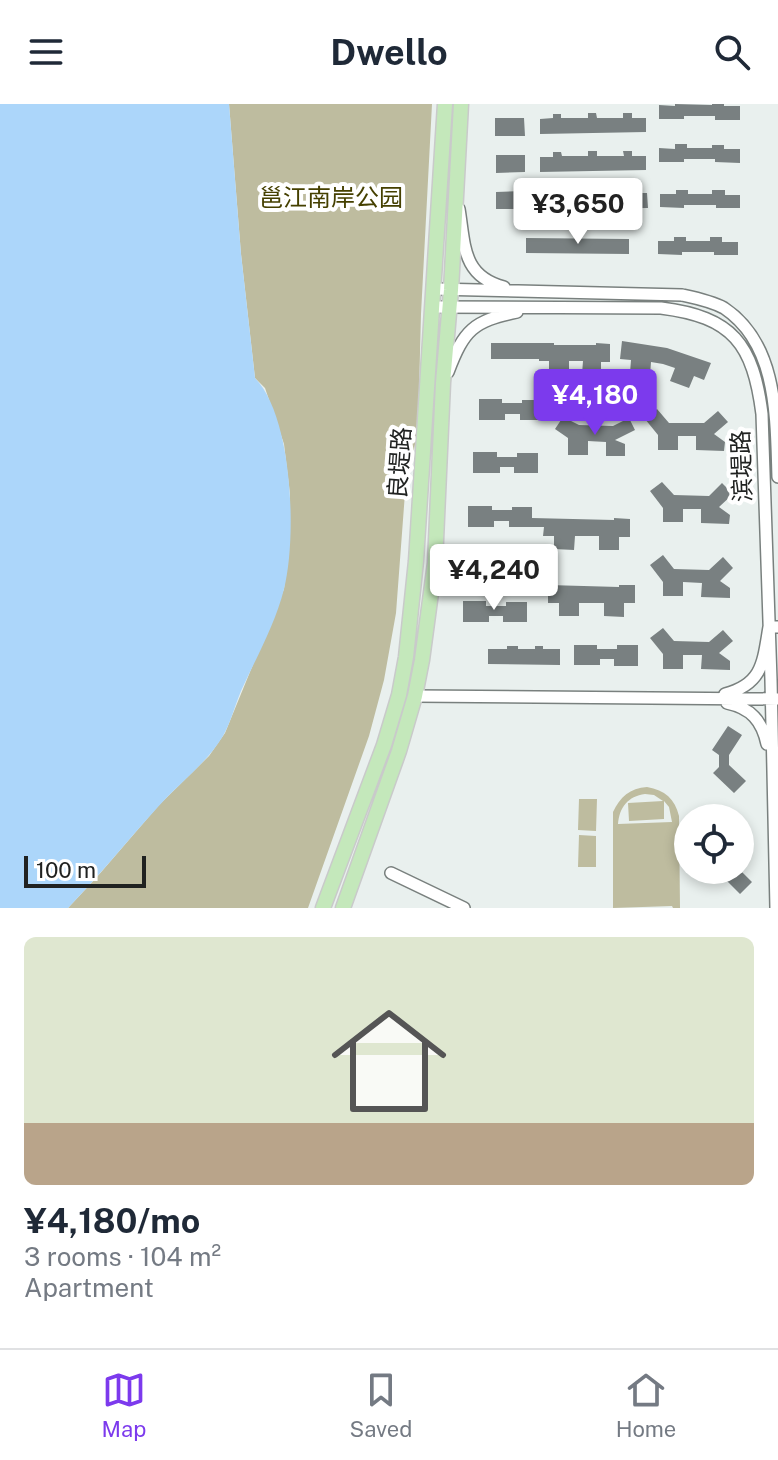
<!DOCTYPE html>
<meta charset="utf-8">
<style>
body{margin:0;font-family:"Public Sans","Noto Sans SC",sans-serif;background:#f6f6f7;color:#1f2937;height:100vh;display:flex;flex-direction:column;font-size:30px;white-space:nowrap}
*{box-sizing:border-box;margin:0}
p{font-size:26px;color:#747a83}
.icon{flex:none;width:44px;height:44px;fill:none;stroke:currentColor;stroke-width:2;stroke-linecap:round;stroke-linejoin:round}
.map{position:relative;height:804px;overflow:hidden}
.side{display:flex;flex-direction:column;background:#fff;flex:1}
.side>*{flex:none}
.buttons{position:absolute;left:674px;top:700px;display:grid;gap:16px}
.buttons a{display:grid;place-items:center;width:80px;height:80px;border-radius:50%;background:#fff;box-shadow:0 4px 12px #0003;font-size:40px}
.scale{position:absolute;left:24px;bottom:20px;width:122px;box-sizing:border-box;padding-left:8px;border:4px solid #202221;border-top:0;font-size:22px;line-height:28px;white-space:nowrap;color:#202221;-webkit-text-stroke:6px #fff;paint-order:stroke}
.price{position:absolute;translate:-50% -68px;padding:0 18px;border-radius:8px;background:#fff;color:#222;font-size:26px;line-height:52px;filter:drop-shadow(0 2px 4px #0008)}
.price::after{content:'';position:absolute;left:50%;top:48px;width:24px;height:18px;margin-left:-12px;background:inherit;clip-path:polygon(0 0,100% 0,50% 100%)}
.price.on{background:#7c3aed;color:#fff}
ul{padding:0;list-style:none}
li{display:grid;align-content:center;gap:16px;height:424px;padding:0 24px}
li span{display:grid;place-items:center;height:248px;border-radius:12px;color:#555}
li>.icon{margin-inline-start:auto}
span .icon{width:144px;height:144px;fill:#fffc;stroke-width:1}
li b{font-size:34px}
header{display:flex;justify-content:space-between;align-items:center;height:104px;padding:0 24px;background:#fff;font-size:36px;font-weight:700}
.menu{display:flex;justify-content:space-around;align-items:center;height:112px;border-top:2px solid #e0e1e3;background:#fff;font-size:22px;color:#747a83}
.menu a{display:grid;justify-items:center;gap:4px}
.menu .on{color:#7c3aed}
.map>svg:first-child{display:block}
</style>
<header><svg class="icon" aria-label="menu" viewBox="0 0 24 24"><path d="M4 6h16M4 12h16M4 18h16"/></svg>Dwello<svg class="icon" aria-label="search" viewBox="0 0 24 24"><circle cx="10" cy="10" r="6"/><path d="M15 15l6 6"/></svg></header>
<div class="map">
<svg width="778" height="804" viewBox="0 0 778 804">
<rect width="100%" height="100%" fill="#e9f0ee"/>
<path fill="#bebc9f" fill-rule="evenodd" d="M229 0H432L421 210 418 326 405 389 396 509 384 576 369 632 308 804H68L96 774 159 701 209 652 225 629 284 485 289 440 290 390 284 340 265 284 255 274 241 150Z
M647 683C665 686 675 695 679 712L680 804H673L672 802 613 804V708C620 693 630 684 647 683ZM645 690 654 691 663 697 628 699 629 717 664 715V697L669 703 672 718 618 720C619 704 628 692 645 690Z
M579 695H597L596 727 578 726Z
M579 731 596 732V763H578Z"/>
<path fill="#acd6fa" d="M0 0H229L241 150 255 274C293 313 297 434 284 485 275 521 256 554 241 587 235 601 231 618 223 632 206 660 179 679 157 704 127 737 99 772 68 804H0Z"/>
<path fill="#798081" d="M675 0 712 1V0H724V2H740V16H715V12H684V15H659V1L675 2Z
M588 9H596L597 14H623V9H632V14H646V28L540 30V15L553 14V10H561V14H588Z
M495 14H524L525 32H495Z
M675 40H687V44H712V41H724V45H740V59L715 58V55H684V58H659V44L675 45Z
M588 47H597V52H624L623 47H632V52H646V66L540 68V53H553V48H561L562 52H588Z
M496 51H525V68L496 69Z
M625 84H633V89H647L648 104 542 105V90H555L554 85H563V90H590V85H598V90L625 89Z
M676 86H688V90H712V86H725V91H740V104H716V101H684V104L660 103V90H676Z
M526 87V105H496V88Z
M674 133H686V137H710V133H722V138H738V151H714V148H682V151L658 150V137H674Z
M526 134 629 135V150L526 149Z
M622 237 667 244 711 259 704 276 694 272 689 284 670 277 675 264 663 260 651 258 650 272 630 269 631 256 620 255Z
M491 239H554V241H596V239L610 240V258H601V270H582L583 257H569V270H549V257H539V255H491Z
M479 295H502V299H522V296H543V316H520V310H505V316H479Z
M657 305 669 319H704L718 307 728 318 714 330 725 338 724 347 696 346V332H678V346H658V331L645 315Z
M563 313 579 321 613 322 629 314 635 326 615 336 625 340V352H606V338L588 337V351H568V334L555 325Z
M473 348H497V353H517V349H538V369H514V363H500V369H473Z
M662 378 674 391 709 392 722 379 733 390 719 403 730 411 729 420 701 419V405H683V418H663V404L650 387Z
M468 402H492V406H512V403H532V414L614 416V414L630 415V433H619V446H599V432H575L574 446 554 445V432H543L544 423H509V417H494V423H468Z
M464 450H487V455H507V451H528V472H504V465H490V471H464Z
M663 451 674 465 709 466 723 453 733 464 720 477 730 484V494L701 493 702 479 683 478V492H663V478L650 461Z
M548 481 619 483V481H635V499H624V513L604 512V499H579V512H559V499H548Z
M463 497H486V502H506V498H527V518H503V512H489V518H463Z
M663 524 674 537 709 538 723 526 733 537 719 549 730 557V566L701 565 702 551H683V565H663V550L650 534Z
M574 541H597V545H617V541H638V562H614V555H600V561H574Z
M507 542H518V545H535V542H543V545H560V561L488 560V545H507Z
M728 622 742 631 729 651V661L746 677 734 689 713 669 719 663V651L712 646Z
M722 766H740L752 778 740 790 719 769Z"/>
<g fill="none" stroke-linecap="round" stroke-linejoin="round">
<g stroke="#79807e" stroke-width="14">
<path id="minor" d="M459 105C465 141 462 172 504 183
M435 185 682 191C696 194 711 197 724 204 778 240 776 313 778 373
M433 203 661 204C733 213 753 240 762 310L771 576 776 804
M448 268C464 226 473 217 517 208
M725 590C763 580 763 558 769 523H778
M415 592 778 595
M727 599C751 604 762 617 767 640
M391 769 464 804"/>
</g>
<g stroke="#c9caca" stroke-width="17">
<path id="major" d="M323 804 384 641 399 591 406 553 416 457 445 0
M343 804 399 647 415 592 422 556 435 459 443 279 451 186 461 0"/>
</g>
<use href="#minor" stroke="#fff" stroke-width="11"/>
<use href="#major" stroke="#c4e8bb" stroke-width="14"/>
</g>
<g text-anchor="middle" stroke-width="8" stroke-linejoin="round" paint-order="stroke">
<g font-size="24" fill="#454000" stroke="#fff">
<text x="331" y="102">邕江南岸公园</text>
</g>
<g font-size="24" fill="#202221" stroke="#fff">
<text transform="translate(400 359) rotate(-86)" y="8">良堤路</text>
<text transform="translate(742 362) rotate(-92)" y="8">滨堤路</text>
</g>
</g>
</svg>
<div class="buttons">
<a><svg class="icon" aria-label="locate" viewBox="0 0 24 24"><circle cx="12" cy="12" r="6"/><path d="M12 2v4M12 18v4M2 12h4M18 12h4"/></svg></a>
</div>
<div class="scale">100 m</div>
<b class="price" style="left:578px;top:142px">¥3,650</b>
<b class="price on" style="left:595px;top:333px">¥4,180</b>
<b class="price" style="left:494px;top:508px">¥4,240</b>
</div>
<section class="side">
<ul>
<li><span style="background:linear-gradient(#dfe7d0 75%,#b9a48a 0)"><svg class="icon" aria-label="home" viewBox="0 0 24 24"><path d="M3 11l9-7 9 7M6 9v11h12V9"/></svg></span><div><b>¥4,180/mo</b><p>3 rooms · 104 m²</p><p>Apartment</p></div></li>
</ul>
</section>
<nav class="menu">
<a class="on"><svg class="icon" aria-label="map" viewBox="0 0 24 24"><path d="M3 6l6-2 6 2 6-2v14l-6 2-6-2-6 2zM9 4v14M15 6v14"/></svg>Map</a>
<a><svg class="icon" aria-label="saved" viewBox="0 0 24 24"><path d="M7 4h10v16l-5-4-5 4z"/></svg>Saved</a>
<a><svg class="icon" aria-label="home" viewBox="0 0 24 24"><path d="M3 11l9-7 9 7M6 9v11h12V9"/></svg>Home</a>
</nav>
